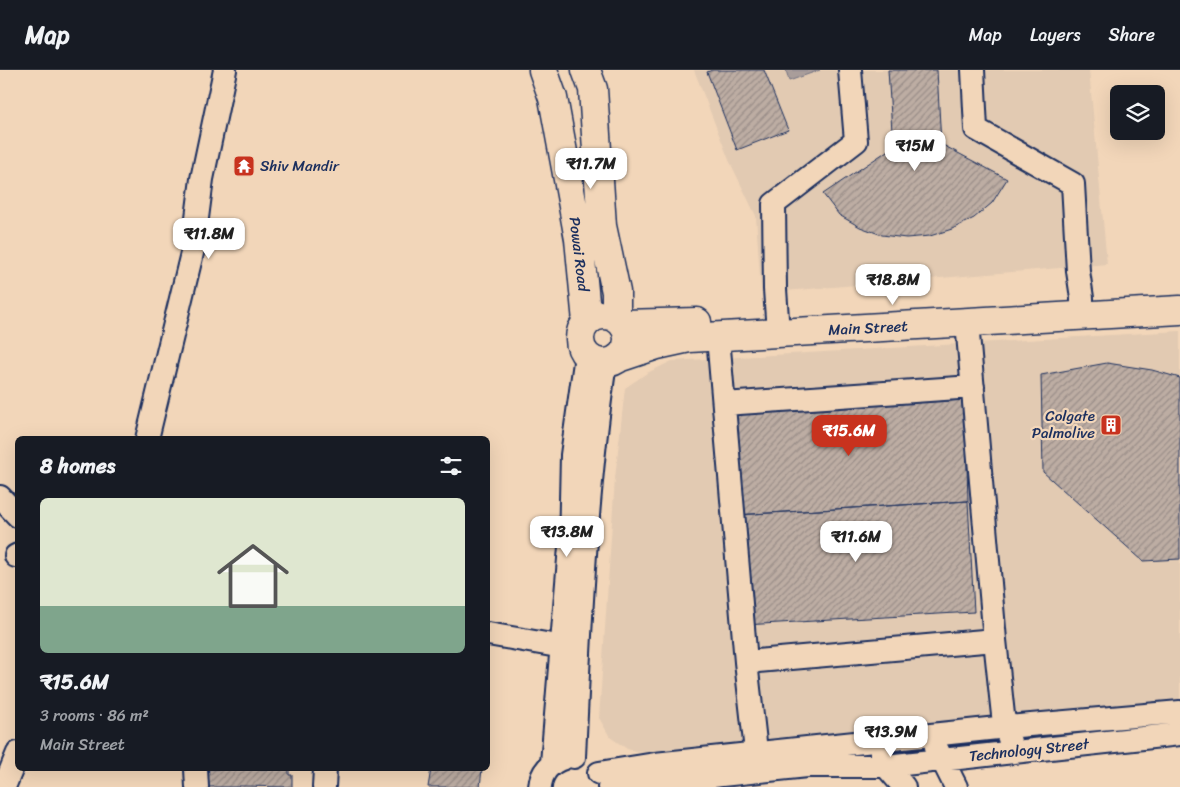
<!DOCTYPE html>
<meta charset="utf-8">
<style>
body{margin:0;font-family:Sriracha,sans-serif;background:#242831;color:#f1f3f6;height:100vh;display:flex;flex-direction:column;font-size:19px;white-space:nowrap}
*{box-sizing:border-box;margin:0}
p{font-size:16px;color:#9ea1a6}
.icon{flex:none;width:28px;height:28px;fill:none;stroke:currentColor;stroke-width:2;stroke-linecap:round;stroke-linejoin:round}
.map{position:relative;flex:1;overflow:hidden}
.panel{position:absolute;left:15px;top:366px;width:475px;height:335px;display:flex;flex-direction:column;background:#171b24;border-radius:8px;box-shadow:0 5px 20px #0002}
.panel>*{flex:none}
.fabs{position:absolute;left:1110px;top:15px;display:grid;gap:10px}
.fabs a{display:grid;place-items:center;width:55px;height:55px;border-radius:8px;background:#171b24;box-shadow:0 5px 20px #0002;font-size:25px}
.price{position:absolute;translate:-50% -42px;padding:0 11px;border-radius:10px;background:#fff;color:#222;font-size:16px;line-height:32px;filter:drop-shadow(0 1px 2px #0008)}
.price::after{content:'';position:absolute;left:50%;top:30px;width:15px;height:11px;margin-left:-8px;background:inherit;clip-path:polygon(0 0,100% 0,50% 100%)}
.price.active{background:#c8321e;color:#fff}
ul{padding:0;list-style:none}
li{display:grid;align-content:center;gap:10px;height:265px;padding:0 25px}
li span{display:grid;place-items:center;height:155px;border-radius:8px;color:#555}
li>.icon{margin-inline-start:auto}
span .icon{width:90px;height:90px;fill:#fffc;stroke-width:1}
li b{font-size:21px}
h2{display:flex;justify-content:space-between;align-items:center;height:60px;padding:0 25px;font-size:21px}
header{display:flex;align-items:center;gap:30px;box-sizing:border-box;height:70px;padding:0 25px;background:#171b24;border-bottom:1px solid #363941}
header strong{font-size:24px}
nav{display:flex;gap:28px;margin-inline-start:auto;font-size:18px}
.map>svg:first-child{display:block}
</style>
<header>
<strong>Map</strong>
<nav><a>Map</a><a>Layers</a><a>Share</a></nav>
</header>
<div class="map">
<svg width="1180" height="717" viewBox="0 0 1180 717">
<defs>
<pattern id="building-hatch" width="6" height="6" patternUnits="userSpaceOnUse" patternTransform="scale(1.25)"><rect width="6" height="6" fill="#bdada3"/><path d="M-1 1l2-2M0 6l6-6M5 7l2-2" fill="none" stroke="#998d88"/></pattern>
</defs>
<rect width="100%" height="100%" fill="#f2d6b9"/>
<filter id="ink" filterUnits="userSpaceOnUse"><feTurbulence type="fractalNoise" baseFrequency=".02" numOctaves="2"/><feDisplacementMap in="SourceGraphic" scale="10" xChannelSelector="R" yChannelSelector="G"/><feConvolveMatrix kernelMatrix="1 2 1 2 8 2 1 2 1" color-interpolation-filters="sRGB"/></filter>
<g filter="url(#ink)">
<path fill="#e2cab2" d="M694 0H1089L1107 194 761 223 756 146 729 90Z
M1180 261V634L653 685 627 679 610 667 599 648 615 408 625 318 647 303 672 291Z"/>
<path fill="#a99d9a" stroke="#707182" d="M786 0H820L789 11Z"/>
<path fill="url(#building-hatch)" stroke="#1b2f5e" d="M712 0H764L788 60 737 80 707 2Z
M888 0H937L941 74 1007 109 992 133 974 148 952 159 930 166 906 168 882 165 860 157 839 145 823 124 893 77Z
M1107 293 1152 300 1180 308V489L1143 491 1043 402 1041 305Z
M965 330 968 431 736 445 728 342Z
M968 431 974 542 744 555 736 445Z
M204 699H289V705H292V717L239 716V717H203Z
M431 699H482L480 717H428Z"/>
<g fill="none" stroke-linecap="round" stroke-linejoin="round">
<g stroke="#1b2f5e" stroke-width="26">
<path id="minor" d="M973 0 976 59 1073 114 1078 201 1082 228V246
M967 253 995 570 1003 645 1010 672
M778 263 775 219 774 134 856 71 850 0
M718 267 746 592 758 699
M724 334 973 317
M147 369 193 179 202 109 225 0
M0 427 18 446
M16 486 18 485
M488 564 575 579
M746 592 995 570
M936 677 956 717
M881 686 886 696 904 717
M574 687C580 555 586 423 605 293
M552 693 570 477 572 385 586 285
M196 699 197 717
M599 703 655 694 1007 657 1180 642
M4 717 18 683
M324 717 325 699
M540 717C541 702 551 692 564 688
M609 717 807 696H886L1180 664"/>
</g>
<g stroke="#1b2f5e" stroke-width="31">
<path id="major" d="M543 0 553 28 579 169 587 252
M586 0 593 19 602 156 616 222V248
M580 269a24 24 0 1 1 48 0a24 24 0 1 1-48 0Z
M624 254 697 252
M618 288 657 275 689 268 1180 240"/>
</g>
<use href="#minor" stroke="#f2d6b9" stroke-width="22"/>
<use href="#major" stroke="#f2d6b9" stroke-width="28"/>
</g>
</g>
<defs>
<g id="temple-square" transform="scale(1.125)"><rect x="-9" y="-9" width="18" height="18" rx="4" fill="#c8321e" stroke="#f2d6b9"/><path d="M0-6L5-2H3V0L6.5 2.5H4V6H1.5V3h-3V6H-4V2.5H-6.5L-3 0V-2H-5Z" fill="#fff"/></g>
<g id="building-square" transform="scale(1.125)"><rect x="-9" y="-9" width="18" height="18" rx="4" fill="#c8321e" stroke="#f2d6b9"/><path d="M-4-6H4V6H1V3H-1V6H-4ZM-2.5-4.3h1.7v1.8h-1.7ZM.8-4.3h1.7v1.8H.8ZM-2.5-1h1.7V.8h-1.7ZM.8-1h1.7V.8H.8Z" fill="#fff"/></g>
</defs>
<g fill-rule="evenodd">
<use href="#temple-square" x="244" y="96"/>
<use href="#building-square" x="1111" y="355"/>
</g>
<g text-anchor="middle" stroke-width="4.5" stroke-linejoin="round" paint-order="stroke">
<g font-size="15" fill="#1b2f5e" stroke="#f2d6b9" text-anchor="start">
<text x="260" y="101">Shiv Mandir</text>
<text x="1095" y="351" text-anchor="end">Colgate<tspan x="1095" dy="17">Palmolive</tspan></text>
</g>
<g font-size="15" fill="#1b2f5e" stroke="#f2d6b9">
<text transform="translate(579 184) rotate(83)" y="5">Powai Road</text>
<text transform="translate(868 258) rotate(-3)" y="5">Main Street</text>
<text transform="translate(1029 680) rotate(-6)" y="5">Technology Street</text>
</g>
</g>
</svg>
<div class="fabs">
<a><svg class="icon" aria-label="layers" viewBox="0 0 24 24"><path d="M12 4l9 5-9 5-9-5zM3 14l9 5 9-5"/></svg></a>
</div>
<b class="price" style="left:915px;top:102px">₹15M</b>
<b class="price" style="left:591px;top:120px">₹11.7M</b>
<b class="price" style="left:209px;top:190px">₹11.8M</b>
<b class="price" style="left:893px;top:236px">₹18.8M</b>
<b class="price active" style="left:849px;top:387px">₹15.6M</b>
<b class="price" style="left:567px;top:488px">₹13.8M</b>
<b class="price" style="left:856px;top:493px">₹11.6M</b>
<b class="price" style="left:891px;top:688px">₹13.9M</b>
<section class="panel">
<h2>8 homes<svg class="icon" aria-label="filters" viewBox="0 0 24 24"><path d="M4 7h16M4 17h16"/><circle cx="9" cy="7" r="2"/><circle cx="15" cy="17" r="2"/></svg></h2>
<ul>
<li><span style="background:linear-gradient(#dfe7d0 70%,#7fa58c 0)"><svg class="icon" aria-label="home" viewBox="0 0 24 24"><path d="M3 11l9-7 9 7M6 9v11h12V9"/></svg></span><div><b>₹15.6M</b><p>3 rooms · 86 m²</p><p>Main Street</p></div></li>
</ul>
</section>
</div>
